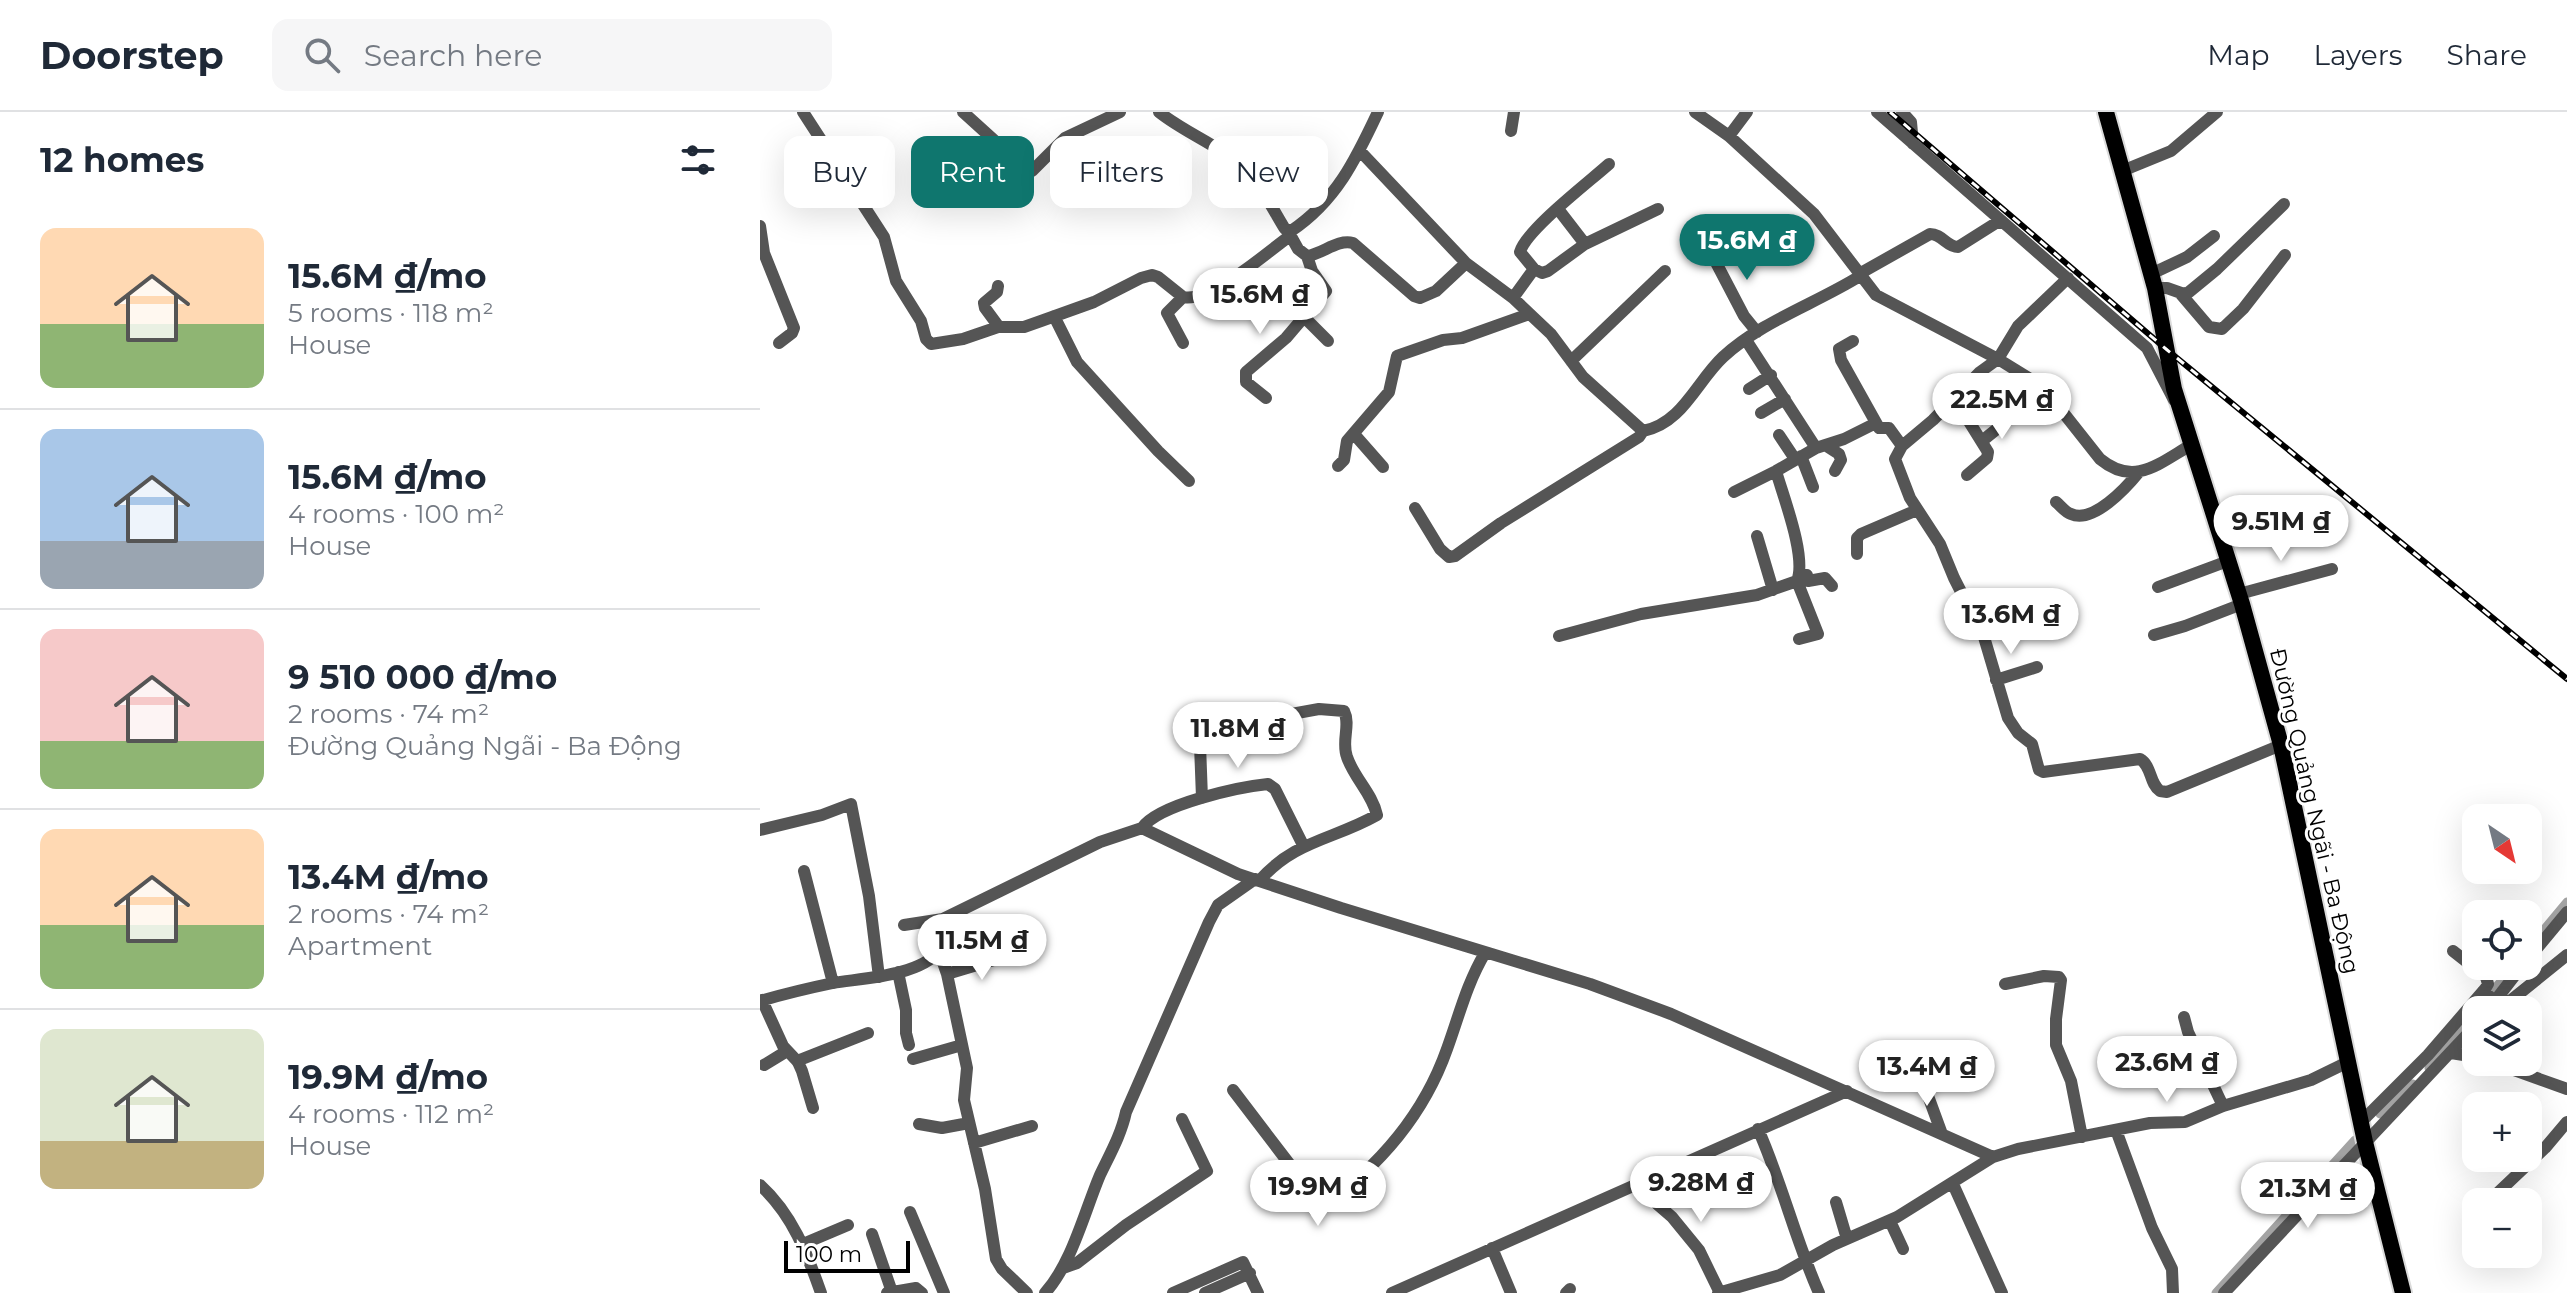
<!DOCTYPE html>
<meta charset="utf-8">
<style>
body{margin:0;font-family:Montserrat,sans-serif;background:#f6f6f7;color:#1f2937;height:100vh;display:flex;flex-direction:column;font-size:30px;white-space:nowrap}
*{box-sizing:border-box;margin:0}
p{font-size:26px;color:#747a83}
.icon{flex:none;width:44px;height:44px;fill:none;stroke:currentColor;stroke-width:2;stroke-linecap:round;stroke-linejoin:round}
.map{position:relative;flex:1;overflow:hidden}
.sheet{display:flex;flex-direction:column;background:#fff;width:760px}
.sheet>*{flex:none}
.banner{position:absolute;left:24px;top:24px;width:760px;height:72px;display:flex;gap:16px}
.needle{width:52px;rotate:145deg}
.tools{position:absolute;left:1702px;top:692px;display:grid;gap:16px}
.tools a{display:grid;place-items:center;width:80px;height:80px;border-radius:16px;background:#fff;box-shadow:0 8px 32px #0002;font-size:40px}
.scale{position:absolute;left:24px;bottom:20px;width:126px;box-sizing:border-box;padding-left:8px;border:4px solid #000;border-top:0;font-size:22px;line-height:28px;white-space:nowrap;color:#000;-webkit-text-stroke:6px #fff;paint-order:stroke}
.price{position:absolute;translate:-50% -68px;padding:0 18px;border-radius:28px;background:#fff;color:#222;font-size:26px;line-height:52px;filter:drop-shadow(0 2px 4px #0008)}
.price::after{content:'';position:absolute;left:50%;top:48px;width:24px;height:18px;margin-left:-12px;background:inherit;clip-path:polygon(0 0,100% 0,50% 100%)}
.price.current{background:#0f766e;color:#fff}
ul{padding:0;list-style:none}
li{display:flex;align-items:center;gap:24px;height:200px;padding:0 40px}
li+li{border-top:2px solid #e0e1e3}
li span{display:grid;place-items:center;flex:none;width:224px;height:160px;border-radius:16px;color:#555}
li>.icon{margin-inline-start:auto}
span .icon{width:96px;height:96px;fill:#fffc;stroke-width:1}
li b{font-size:34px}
h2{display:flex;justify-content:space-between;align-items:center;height:96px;padding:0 40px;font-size:34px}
.tag{padding:0 28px;border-radius:16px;background:#fff;box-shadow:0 8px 32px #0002;font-size:28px;line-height:72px}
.tag.current{background:#0f766e;color:#fff}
header{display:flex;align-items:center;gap:48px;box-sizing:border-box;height:112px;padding:0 40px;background:#fff;border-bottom:2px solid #e0e1e3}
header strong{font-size:38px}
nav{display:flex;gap:44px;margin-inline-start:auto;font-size:28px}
.search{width:560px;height:72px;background:#f6f6f7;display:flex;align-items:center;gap:20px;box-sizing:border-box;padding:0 28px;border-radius:16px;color:#747a83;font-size:30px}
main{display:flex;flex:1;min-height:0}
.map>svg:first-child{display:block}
</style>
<header>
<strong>Doorstep</strong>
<div class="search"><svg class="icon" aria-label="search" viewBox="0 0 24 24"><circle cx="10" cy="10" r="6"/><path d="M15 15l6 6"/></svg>Search here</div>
<nav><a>Map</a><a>Layers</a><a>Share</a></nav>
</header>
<main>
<section class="sheet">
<h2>12 homes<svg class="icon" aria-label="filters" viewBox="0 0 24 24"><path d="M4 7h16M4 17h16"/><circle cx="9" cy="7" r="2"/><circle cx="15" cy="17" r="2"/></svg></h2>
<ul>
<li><span style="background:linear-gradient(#ffd9b3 60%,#8fb573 0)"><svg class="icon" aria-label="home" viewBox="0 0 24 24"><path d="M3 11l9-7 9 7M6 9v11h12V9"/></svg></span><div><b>15.6M ₫/mo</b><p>5 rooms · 118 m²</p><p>House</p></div></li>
<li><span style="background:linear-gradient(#a9c7e8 70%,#9aa5b1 0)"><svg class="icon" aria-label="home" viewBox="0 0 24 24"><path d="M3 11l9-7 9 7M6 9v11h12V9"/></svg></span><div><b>15.6M ₫/mo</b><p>4 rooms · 100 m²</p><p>House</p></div></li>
<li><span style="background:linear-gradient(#f6c9c9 70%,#8fb573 0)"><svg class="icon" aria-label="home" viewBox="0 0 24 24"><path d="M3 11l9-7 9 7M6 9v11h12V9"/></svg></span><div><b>9 510 000 ₫/mo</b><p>2 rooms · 74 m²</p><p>Đường Quảng Ngãi - Ba Động</p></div></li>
<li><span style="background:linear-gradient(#ffd9b3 60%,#8fb573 0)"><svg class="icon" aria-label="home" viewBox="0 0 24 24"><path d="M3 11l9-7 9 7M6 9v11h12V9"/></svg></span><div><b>13.4M ₫/mo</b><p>2 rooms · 74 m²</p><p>Apartment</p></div></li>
<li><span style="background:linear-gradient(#dfe7d0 70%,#c2b280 0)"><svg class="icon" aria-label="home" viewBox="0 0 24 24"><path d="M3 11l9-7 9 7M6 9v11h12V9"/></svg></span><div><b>19.9M ₫/mo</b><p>4 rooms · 112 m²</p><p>House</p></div></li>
</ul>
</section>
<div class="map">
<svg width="1807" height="1181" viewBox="0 0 1807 1181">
<rect width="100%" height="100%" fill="#fff"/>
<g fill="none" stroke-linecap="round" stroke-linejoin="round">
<path stroke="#a3a3a3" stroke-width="9" d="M1768 837 1807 790
M1717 898 1754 854
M1669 956 1716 899
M1620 1002 1653 972
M1456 1181 1595 1028"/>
<g stroke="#dbdbdb" stroke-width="20">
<path id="major" d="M1346 0 1395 176 1414 277 1482 492 1521 633 1605 1030 1643 1181"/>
</g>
<path stroke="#555" stroke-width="12" d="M43 0 124 125 136 169 161 209 166 227 171 232 203 227 238 215H264L281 209 334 190 381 166 392 163 398 165 423 185C451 191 507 140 530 124
M203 0 268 59H272L305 26 360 0
M399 0C424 20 454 31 478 51 499 69 511 94 525 117L531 119C576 89 596 47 618 0
M935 0 969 24 1054 102 1116 183 1238 247 1283 275 1340 347C1374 375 1398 352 1431 333
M1117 0 1387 236 1414 288
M1142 0 1151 10 1153 32
M751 19 754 0
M969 24 987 0
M600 39 706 151 753 186 791 222 823 265 883 319C922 312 937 269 963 245 1002 209 1055 192 1100 164
M1362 59 1411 39 1457 0
M798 97 825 132
M0 114 4 141 34 216 32 221 19 231
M528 119 538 137 547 144C563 142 577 127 593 131L654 184 660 186 676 179 706 151
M950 139 984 204 997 220
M774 157 760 140C766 118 829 70 849 52
M1099 162 1170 122C1182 122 1187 135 1198 135L1236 111H1244
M1391 162 1427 145 1454 124
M1308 166 1258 214 1238 247 1220 260 1173 308 1142 334 1135 347 1150 386 1180 432 1194 466 1224 525 1248 606 1258 621 1272 632 1279 658 1283 660 1380 647C1392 654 1389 671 1400 679L1407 680 1521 633
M238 174 237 180 224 191 225 196 239 215
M1395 176H1407L1424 182 1429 180 1457 157 1524 92
M1420 181 1449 215 1462 217 1483 197 1525 143
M520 183 552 159
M753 186 774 157 782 161 788 159 825 132 898 97
M294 204 317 250 398 339 429 369
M543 204 568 229
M986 228 1056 336
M1093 229 1079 237 1081 248 1119 316H1129L1142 334
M423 231 407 201 423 185
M811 249 905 159
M989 277 1011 263
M506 286 486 270V260L526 226 566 179 552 159 547 144
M1195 287 1228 340 1227 346 1207 363
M1001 301 1025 287
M594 322 623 355
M1019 323 1035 347
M1222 329 1248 308
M1065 333 1079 342 1081 348 1075 359
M1041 344 1053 375
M578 354 584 348 587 329 629 280 637 244 683 228 702 226 769 202
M974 380 1016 359
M1296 390C1301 394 1305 400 1311 402 1333 412 1366 376 1379 360
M655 396 680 437 689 445 695 444 741 411 879 325 883 319
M997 424 1013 478
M1097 442V426L1101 422 1157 398
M1040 464 1047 463 1048 469 1065 466 1072 474
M1037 469 1058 522 1039 527
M1398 475 1468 449
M1479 482 1572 457
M1394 523 1425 514 1482 492
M799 524 881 502 997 483 1037 469C1047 445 1023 384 1016 359L1056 336 1084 327 1116 311
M1224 525 1269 493
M1236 568 1277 555
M439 606 442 686
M382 716C399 692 479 675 508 672L515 677 543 733
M0 718 62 703 91 692 109 784 119 865
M44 759 73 871
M499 769C535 728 573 728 617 703 612 681 594 666 587 645 581 629 591 613 584 599L559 597 515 605
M144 813 183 807
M179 839 187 862 207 956 204 988 225 1077 236 1147 242 1157 267 1181
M1768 847 1807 800
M138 860 146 898V921L149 933
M187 862 247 844
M1245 872 1284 864 1299 865 1301 868 1296 907V933L1311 969 1322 1025
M1723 879 1735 889H1750L1807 843
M2 888 23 934 38 950 42 959 53 996
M0 889C24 882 49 876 73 871 103 866 159 864 179 839L183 807 340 730 382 716 478 762 581 796 830 872 911 902 1233 1045
M1728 898 1762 854
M1424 905 1428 920 1463 994
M1691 941 1716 945
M153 947 202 933
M37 949 108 921
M1732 950 1807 977
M1156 951 1182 1022
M4 953 27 939
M473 978 534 1058 555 1099 559 1097C618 1056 663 1005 687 937 699 904 707 871 725 841
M1601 1010 1668 943 1725 877 1728 872 1726 865 1693 839
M159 1012 182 1016 209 1011
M998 1017C1022 1071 1035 1127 1059 1181
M1356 1018 1392 1116 1412 1157 1413 1181
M214 1031 272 1014
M883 1068 897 1092 912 1105 939 1138 960 1181
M1193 1072 1242 1181
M0 1073C32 1102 47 1141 61 1181
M1076 1090 1087 1127
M1728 1090 1785 1036 1807 1010
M150 1100 184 1181
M1709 1108 1716 1101
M1130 1109 1143 1137
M112 1122 132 1180
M43 1132 88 1113
M732 1136 751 1181
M303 1156 317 1151 366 1113 447 1059 422 1007
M127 1181 156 1176 162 1181
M285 1181C312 1151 324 1101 340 1063 350 1042 361 1023 366 1000L449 810 458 793 495 767
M413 1181 483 1150 498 1181
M445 1181 490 1161
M632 1181 1087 979
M806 1181 810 1177
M958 1181 1020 1163 1073 1133 1137 1105 1233 1045 1258 1037 1390 1011 1425 1010 1463 994 1551 968 1588 950
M1464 1181 1716 913"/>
<use href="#major" stroke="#000" stroke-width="16"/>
<g stroke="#000" stroke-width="6">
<path id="rail" d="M1130 0 1406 237 1807 567"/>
</g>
<use href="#rail" stroke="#fff" stroke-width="3" stroke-dasharray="9" stroke-linecap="butt"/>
</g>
<g text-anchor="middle" stroke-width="6" stroke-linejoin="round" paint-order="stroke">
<g font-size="22" fill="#000" stroke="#fff">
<text transform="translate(1555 699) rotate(77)" y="8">Đường Quảng Ngãi - Ba Động</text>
</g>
</g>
</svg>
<div class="tools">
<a><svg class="needle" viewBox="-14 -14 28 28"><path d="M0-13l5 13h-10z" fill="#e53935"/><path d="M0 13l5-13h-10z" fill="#747a83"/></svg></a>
<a><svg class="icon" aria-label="locate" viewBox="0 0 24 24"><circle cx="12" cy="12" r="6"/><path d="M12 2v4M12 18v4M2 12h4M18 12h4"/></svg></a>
<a><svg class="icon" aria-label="layers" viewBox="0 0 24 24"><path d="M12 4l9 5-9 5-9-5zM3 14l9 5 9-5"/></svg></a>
<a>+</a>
<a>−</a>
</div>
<div class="scale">100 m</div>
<b class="price current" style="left:987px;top:170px">15.6M ₫</b>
<b class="price" style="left:500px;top:224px">15.6M ₫</b>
<b class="price" style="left:1242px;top:329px">22.5M ₫</b>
<b class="price" style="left:1521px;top:451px">9.51M ₫</b>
<b class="price" style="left:1251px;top:544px">13.6M ₫</b>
<b class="price" style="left:478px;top:658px">11.8M ₫</b>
<b class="price" style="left:222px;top:870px">11.5M ₫</b>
<b class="price" style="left:1407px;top:992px">23.6M ₫</b>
<b class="price" style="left:1167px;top:996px">13.4M ₫</b>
<b class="price" style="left:941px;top:1112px">9.28M ₫</b>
<b class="price" style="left:558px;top:1116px">19.9M ₫</b>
<b class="price" style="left:1548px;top:1118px">21.3M ₫</b>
<div class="banner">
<a class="tag">Buy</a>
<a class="tag current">Rent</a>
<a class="tag">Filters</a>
<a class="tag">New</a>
</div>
</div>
</main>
